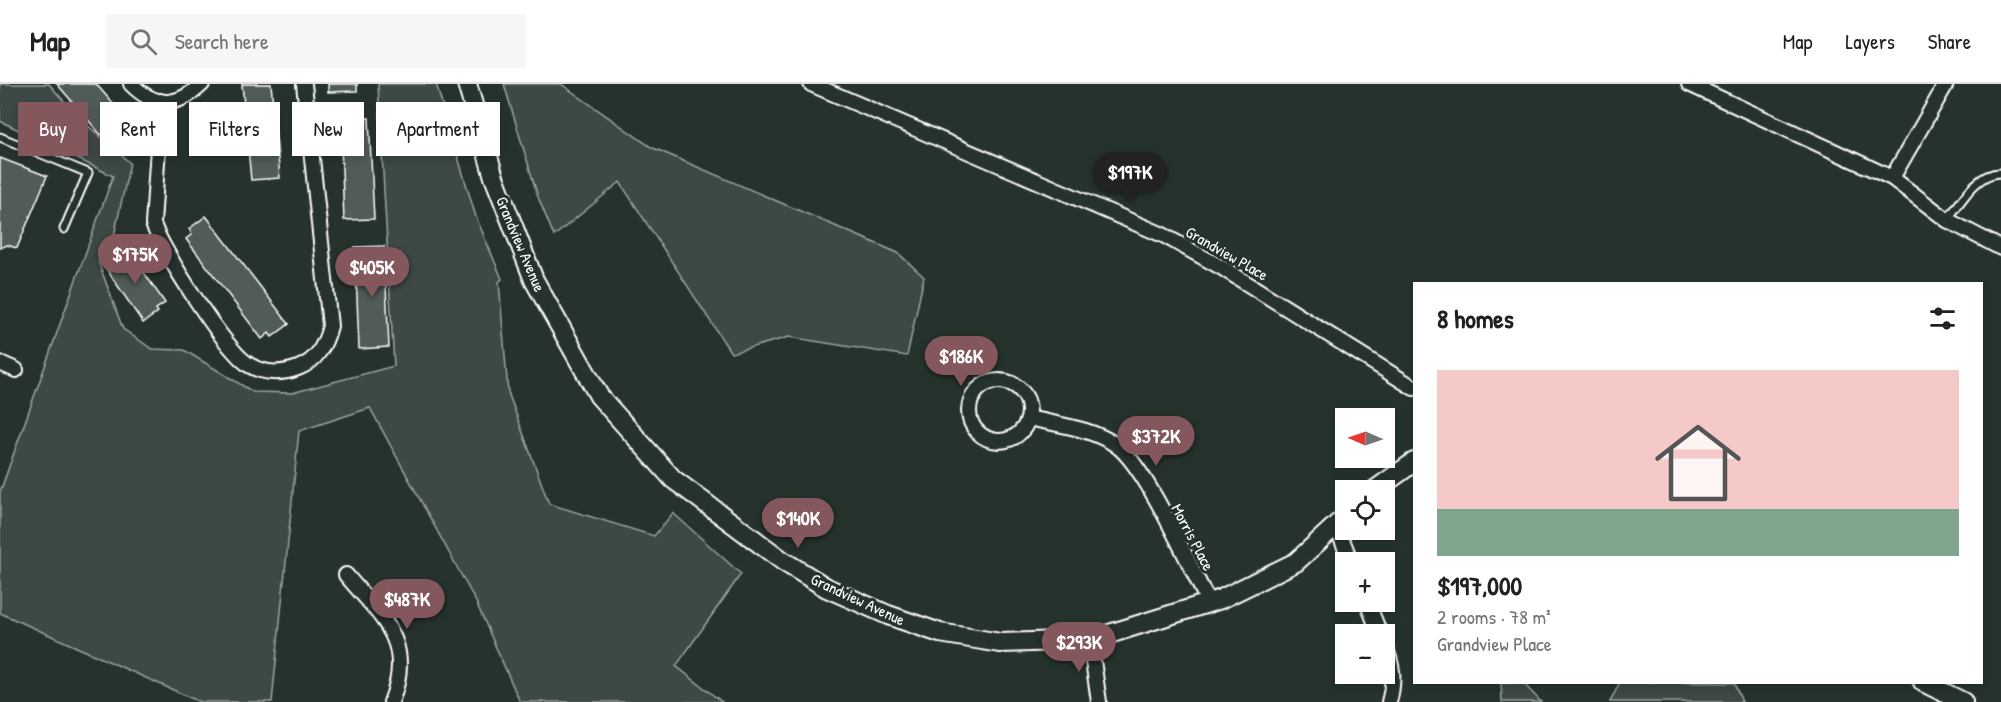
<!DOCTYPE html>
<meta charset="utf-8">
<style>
body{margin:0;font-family:"Patrick Hand",sans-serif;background:#f6f6f6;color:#202124;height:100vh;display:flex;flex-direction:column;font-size:22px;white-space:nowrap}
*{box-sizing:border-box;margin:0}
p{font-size:20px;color:#757577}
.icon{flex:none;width:33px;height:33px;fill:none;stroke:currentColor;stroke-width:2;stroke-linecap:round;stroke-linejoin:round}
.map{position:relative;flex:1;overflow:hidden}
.sheet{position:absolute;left:1413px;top:198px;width:570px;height:402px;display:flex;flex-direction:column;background:#fff;border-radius:0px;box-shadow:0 3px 9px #0003}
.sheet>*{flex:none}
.hud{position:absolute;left:18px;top:18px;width:570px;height:54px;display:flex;gap:12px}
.needle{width:39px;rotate:272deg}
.controls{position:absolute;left:1335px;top:324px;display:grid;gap:12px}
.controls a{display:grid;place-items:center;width:60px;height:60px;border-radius:0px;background:#fff;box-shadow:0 3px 9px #0003;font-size:30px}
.price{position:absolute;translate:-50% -51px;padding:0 14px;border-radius:21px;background:#84575d;color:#fff;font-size:20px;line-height:39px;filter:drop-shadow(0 2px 3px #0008)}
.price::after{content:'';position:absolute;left:50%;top:36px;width:18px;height:14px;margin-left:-9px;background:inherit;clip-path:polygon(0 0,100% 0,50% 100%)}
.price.active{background:#222;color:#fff}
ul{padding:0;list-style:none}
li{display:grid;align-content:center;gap:12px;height:318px;padding:0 24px}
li+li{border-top:2px solid #e0e0e0}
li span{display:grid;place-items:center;height:186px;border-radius:0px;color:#555}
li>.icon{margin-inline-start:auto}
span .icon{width:108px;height:108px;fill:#fffc;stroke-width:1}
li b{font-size:26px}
h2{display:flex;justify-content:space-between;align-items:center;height:72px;padding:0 24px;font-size:26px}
.pill{padding:0 21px;border-radius:0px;background:#fff;box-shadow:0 3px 9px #0003;font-size:21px;line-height:54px}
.pill.active{background:#84575d;color:#fff}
header{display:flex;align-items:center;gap:36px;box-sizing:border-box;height:84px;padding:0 30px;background:#fff;border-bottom:2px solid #e0e0e0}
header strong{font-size:28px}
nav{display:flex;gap:33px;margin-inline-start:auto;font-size:21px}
.search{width:420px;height:54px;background:#f6f6f6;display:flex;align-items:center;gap:15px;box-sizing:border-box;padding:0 21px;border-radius:0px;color:#757577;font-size:22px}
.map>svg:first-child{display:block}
</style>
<header>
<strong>Map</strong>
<div class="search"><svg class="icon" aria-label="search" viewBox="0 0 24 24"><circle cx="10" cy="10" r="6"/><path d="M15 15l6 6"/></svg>Search here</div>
<nav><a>Map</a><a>Layers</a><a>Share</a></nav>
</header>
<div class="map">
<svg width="2001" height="618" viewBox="0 0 2001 618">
<rect width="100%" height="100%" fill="#26332d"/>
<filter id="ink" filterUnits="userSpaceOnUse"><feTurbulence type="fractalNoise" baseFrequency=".0167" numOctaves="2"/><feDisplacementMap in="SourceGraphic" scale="12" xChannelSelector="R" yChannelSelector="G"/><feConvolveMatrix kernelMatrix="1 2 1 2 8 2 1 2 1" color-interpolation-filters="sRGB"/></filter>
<g filter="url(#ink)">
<path fill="#3e4944" stroke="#9ea4a2" stroke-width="1.5" d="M0 0H49L77 32 130 79 114 152 98 177 123 245 152 265 184 266 253 308 292 309 394 282 378 0H436L476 133 502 195 499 198 508 308 549 420 654 452 673 429 741 490 676 582 722 618H520L476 518 370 324 299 347 272 618H200L0 529V408L113 92 0 37Z
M504 0H561L651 63 898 169 924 193 907 272 789 253 731 269 620 98 554 152 538 113Z
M1620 598 1734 599 1742 618H1610Z
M1501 599H1523L1541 618H1502Z"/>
<path fill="#515c57" stroke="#fff" stroke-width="1.5" d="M57 0H96L124 32 101 51Z
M242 0H271L280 94 251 96Z
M328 0H357V7L328 8Z
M369 34 374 135 344 136 340 35Z
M0 74 47 92 17 164 7 161 0 164Z
M206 132 289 240 272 253 269 249 262 255 186 155 192 150 189 145Z
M384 162 389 263 359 265 355 163Z
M127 164 165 219 156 225 158 228 143 239 103 180Z"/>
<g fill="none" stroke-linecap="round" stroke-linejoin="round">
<g stroke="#fff" stroke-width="11">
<path id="lane" d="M0 53 88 89 64 145
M1947 136C1961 118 1977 88 2001 89"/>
</g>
<g stroke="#fff" stroke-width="18">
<path id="street" d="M131 0C155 24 177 24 202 0
M811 0 1163 151 1224 185 1414 304
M1689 0 1892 94 1947 136 2001 164
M161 17 153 140C163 168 225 266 249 281 264 290 282 290 298 284 317 277 325 261 330 242L304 0
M1892 94 1946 0
M0 279 16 286
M969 327a30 30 0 1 1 60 0a30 30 0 1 1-60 0Z
M1029 334C1058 341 1091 344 1116 361 1146 382 1190 483 1209 519
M1336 441 1351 478
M346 491C382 534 415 558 391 618
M1367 518 1380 550
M1090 556 1099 618
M1384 560C1393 581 1395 596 1389 618"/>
</g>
<g stroke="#fff" stroke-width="22">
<path id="secondary" d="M467 0 494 93 534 196 599 312 673 395 783 477 827 504 888 531 940 549 1000 559 1090 556 1221 515 1296 478 1346 432
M1375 406 1414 378
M1923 598 1963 618"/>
</g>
<use href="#lane" stroke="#26332d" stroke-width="7"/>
<use href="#street" stroke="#26332d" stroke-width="14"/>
<use href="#secondary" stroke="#26332d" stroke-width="18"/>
</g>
</g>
<g text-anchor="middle" stroke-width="6" stroke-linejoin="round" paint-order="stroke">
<g font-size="16" fill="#fff" stroke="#26332d">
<text transform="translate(521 160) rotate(67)" y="6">Grandview Avenue</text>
<text transform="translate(1227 169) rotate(30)" y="6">Grandview Place</text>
<text transform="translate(1193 453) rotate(62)" y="6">Morris Place</text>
<text transform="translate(858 515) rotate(25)" y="6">Grandview Avenue</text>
</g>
</g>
</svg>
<div class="controls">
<a><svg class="needle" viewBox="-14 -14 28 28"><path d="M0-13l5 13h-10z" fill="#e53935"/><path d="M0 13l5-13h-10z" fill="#757577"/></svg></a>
<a><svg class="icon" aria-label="locate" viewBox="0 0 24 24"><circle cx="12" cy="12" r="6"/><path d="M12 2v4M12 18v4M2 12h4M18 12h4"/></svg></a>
<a>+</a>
<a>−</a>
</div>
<b class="price active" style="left:1130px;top:119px">$197K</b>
<b class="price" style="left:135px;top:201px">$175K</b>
<b class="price" style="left:372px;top:214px">$405K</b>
<b class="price" style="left:961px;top:303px">$186K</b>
<b class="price" style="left:1156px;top:383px">$372K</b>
<b class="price" style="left:798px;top:465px">$140K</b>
<b class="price" style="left:407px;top:546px">$487K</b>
<b class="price" style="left:1079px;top:589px">$293K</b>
<div class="hud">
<a class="pill active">Buy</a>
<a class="pill">Rent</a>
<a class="pill">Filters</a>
<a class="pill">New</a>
<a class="pill">Apartment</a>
</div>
<section class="sheet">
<h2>8 homes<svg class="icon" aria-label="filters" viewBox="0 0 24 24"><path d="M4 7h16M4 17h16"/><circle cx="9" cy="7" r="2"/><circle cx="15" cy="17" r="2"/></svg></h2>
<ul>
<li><span style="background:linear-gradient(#f6c9c9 75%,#7fa58c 0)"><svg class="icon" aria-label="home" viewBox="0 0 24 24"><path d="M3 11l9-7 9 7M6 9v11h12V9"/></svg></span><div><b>$197,000</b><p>2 rooms · 78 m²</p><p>Grandview Place</p></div></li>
</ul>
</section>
</div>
